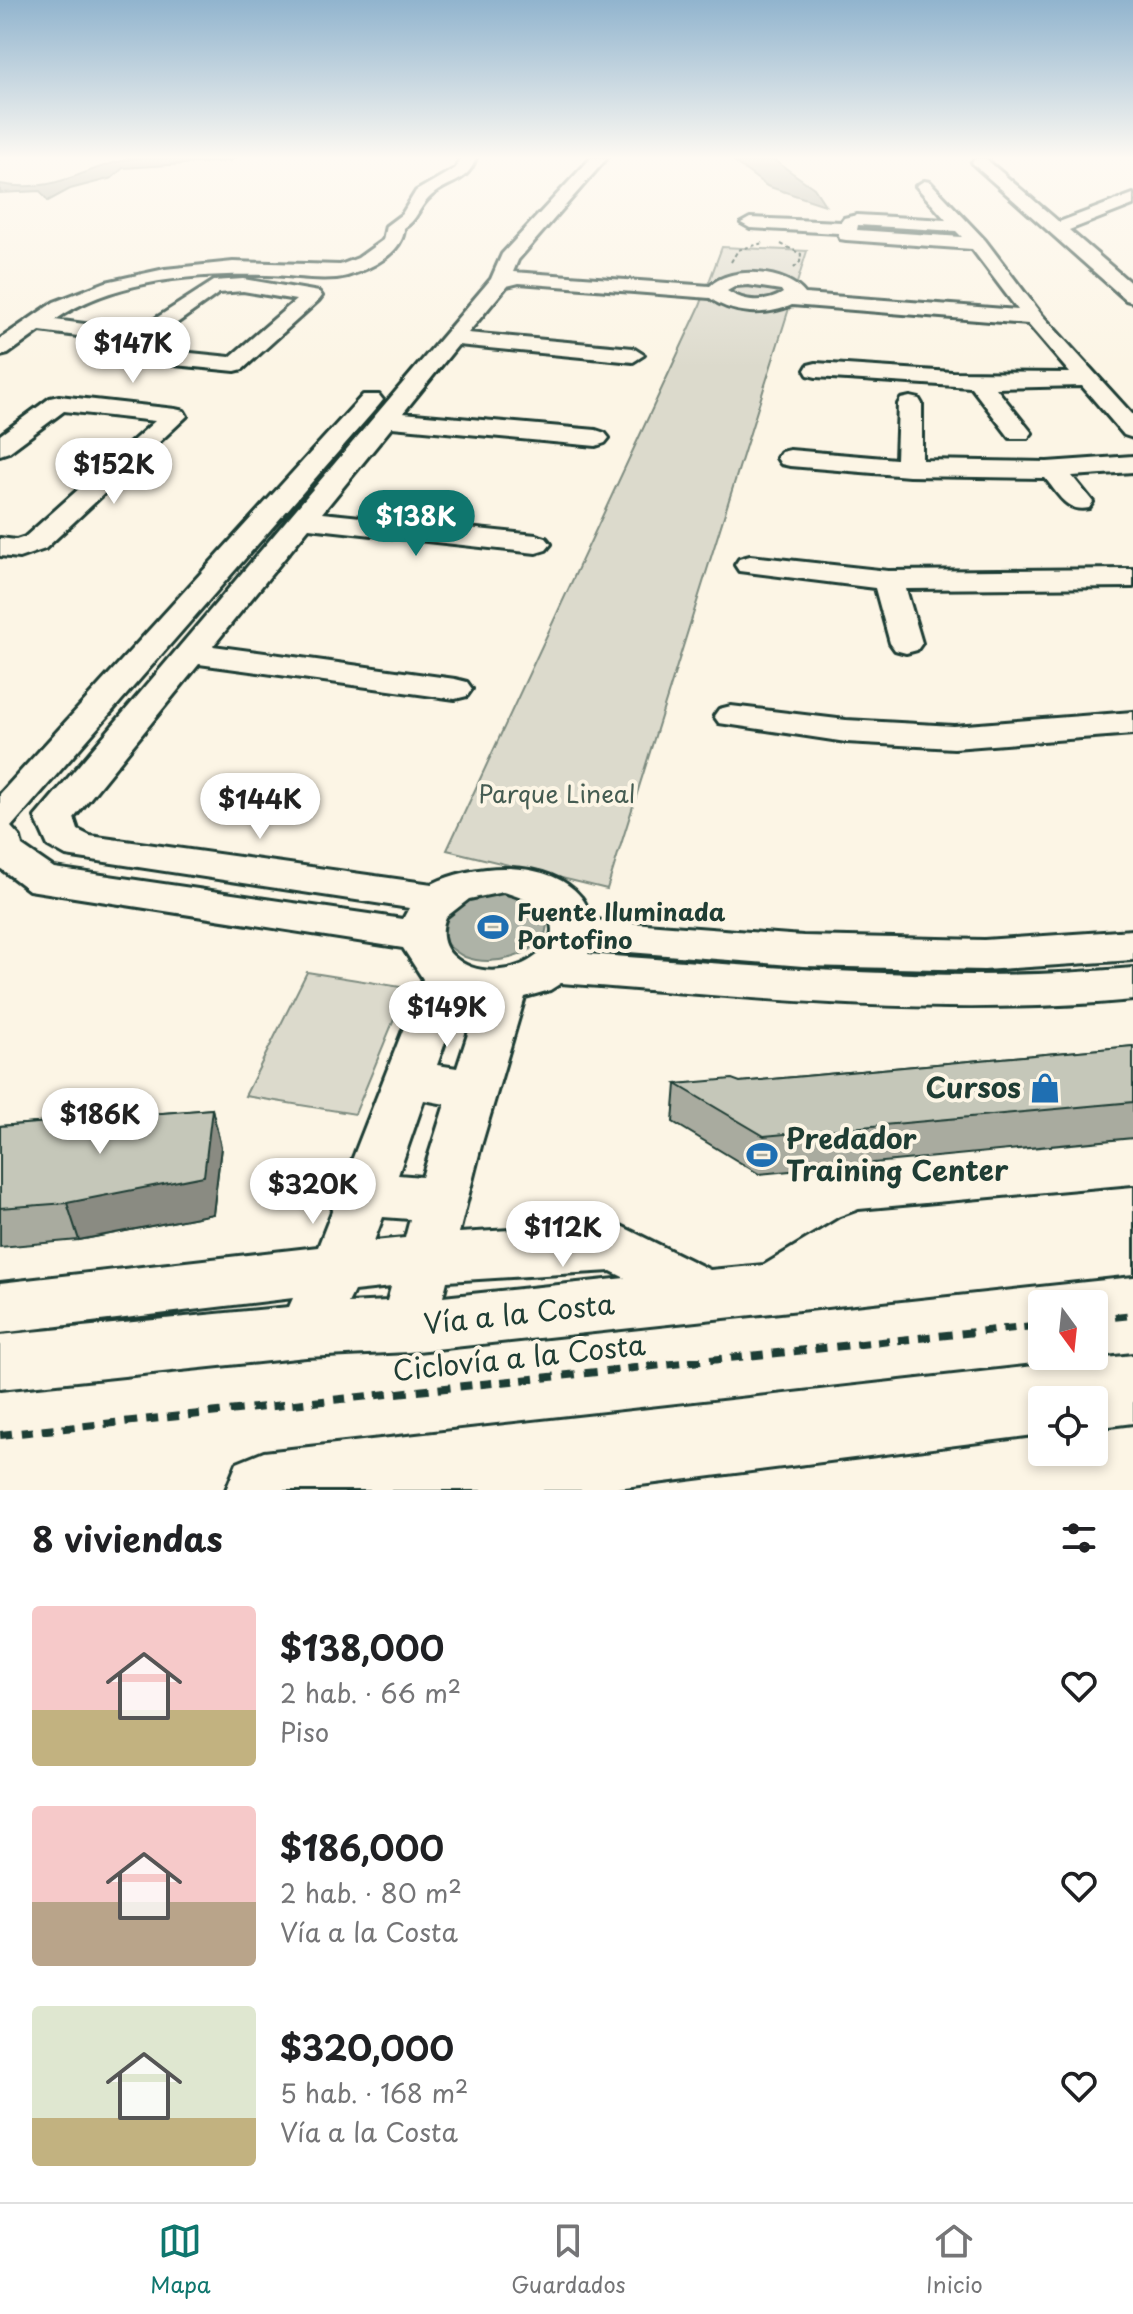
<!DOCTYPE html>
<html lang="es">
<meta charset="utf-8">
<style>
body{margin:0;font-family:"Playpen Sans",sans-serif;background:#f2f2f2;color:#202124;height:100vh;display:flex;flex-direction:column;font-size:30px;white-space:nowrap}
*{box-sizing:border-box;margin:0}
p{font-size:26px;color:#757577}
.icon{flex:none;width:44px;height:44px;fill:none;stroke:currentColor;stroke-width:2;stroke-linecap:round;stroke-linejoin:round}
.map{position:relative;height:1490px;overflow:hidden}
.drawer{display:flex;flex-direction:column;background:#fff;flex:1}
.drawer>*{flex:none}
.needle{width:52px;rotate:165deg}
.fabs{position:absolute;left:1028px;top:1290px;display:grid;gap:16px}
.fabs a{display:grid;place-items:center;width:80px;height:80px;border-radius:8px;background:#fff;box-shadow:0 4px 12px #0003;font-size:40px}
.price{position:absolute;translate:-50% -68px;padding:0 18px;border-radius:28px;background:#fff;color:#222;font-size:26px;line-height:52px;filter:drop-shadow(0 2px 4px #0008)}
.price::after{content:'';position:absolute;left:50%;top:48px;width:24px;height:18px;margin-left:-12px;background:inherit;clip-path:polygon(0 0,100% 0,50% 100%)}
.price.on{background:#0f766e;color:#fff}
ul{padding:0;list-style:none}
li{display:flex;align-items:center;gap:24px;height:200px;padding:0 32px}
li span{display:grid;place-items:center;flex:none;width:224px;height:160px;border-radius:8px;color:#555}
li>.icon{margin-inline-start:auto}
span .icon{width:96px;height:96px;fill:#fffc;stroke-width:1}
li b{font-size:34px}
h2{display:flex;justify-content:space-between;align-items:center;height:96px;padding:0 32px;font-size:34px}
.dock{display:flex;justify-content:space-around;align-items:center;height:112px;border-top:2px solid #e0e0e0;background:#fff;font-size:22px;color:#757577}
.dock a{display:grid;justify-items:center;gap:4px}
.dock .on{color:#0f766e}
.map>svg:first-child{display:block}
</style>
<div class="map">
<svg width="1133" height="1490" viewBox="0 0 1133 1490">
<rect width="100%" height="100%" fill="#fcf5e5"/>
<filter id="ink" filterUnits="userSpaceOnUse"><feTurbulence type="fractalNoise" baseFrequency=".0125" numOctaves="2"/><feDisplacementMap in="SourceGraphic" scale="16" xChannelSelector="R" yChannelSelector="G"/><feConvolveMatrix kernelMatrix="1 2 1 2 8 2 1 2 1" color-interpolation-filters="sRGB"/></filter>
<g filter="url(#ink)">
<path fill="#dcdacc" stroke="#7e8c80" stroke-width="2" d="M722 247 807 251 607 889 447 850 700 306Z
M307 972 407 988 355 1114 245 1096Z"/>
<path fill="#aeb3a7" stroke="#758479" stroke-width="2" d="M136 158H235L230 161 123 168 112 178 70 189 48 201 40 191 0 193V184C58 195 86 165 136 158Z
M729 158H771L814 188 825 205 767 186Z
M515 886 548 916C547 921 547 930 545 934 531 959 489 966 465 957 458 954 450 947 444 942L438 921 447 902Z"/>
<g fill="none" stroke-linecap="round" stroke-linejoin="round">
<g stroke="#1f3d34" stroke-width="6">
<path id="minor" d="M460 158H476C466 186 446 180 428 199 418 209 417 220 404 228 404 253 368 270 347 276 324 282 292 275 267 275 199 273 113 279 55 320L136 331 214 281 243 279 319 292 322 296 319 300 243 369 235 371 124 360 113 353 123 342 40 331 8 354 0 356V339L54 302 106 282 165 269 233 262 340 265 358 258 383 240 386 226 402 214 416 191 456 168ZM243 291 296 300 230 357 142 348 219 293Z
M591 158H607L518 260 513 272 710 286C732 265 787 270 805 294L1018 310 972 249 846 240 840 239 838 233 750 228 741 223 750 218 841 222 844 218 857 215 946 220 916 186 924 181 930 182 985 240 1041 314 1133 415V438L1124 435 1082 386 996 388 1032 433 1028 438H1010L971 387 816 377 808 375 805 370 808 365 816 363 952 372 1070 373 1028 324 792 305C767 316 732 315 710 298L519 283 507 286 468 333 633 348 644 355 633 362 458 345 403 413 596 430 605 433 609 438 605 443 596 446 392 427 322 513 536 535 546 538 551 544 546 550 536 553 309 528 213 646 455 679 467 682 472 689 467 696 455 699 199 664 74 818 78 830 90 836 432 884C472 863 550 858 581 897 586 903 589 912 593 920L803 936 984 940 1133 930V960L984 970 803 966 591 949 588 954C769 967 951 985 1133 968V1000C942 1018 751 998 561 983L550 990 525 997 481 1146 459 1233 617 1224 710 1270 764 1265 840 1219 859 1212 1133 1187V1274L408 1352 306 1357 0 1389V1335L289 1307 293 1298 0 1333V1283L318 1247 423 979 403 948 29 890 0 868V794L363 395H379L383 400 379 405 11 827 20 837 22 846 54 868 403 919 409 908 66 856 48 846 35 817 491 279 502 254ZM858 225 956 231 962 237 857 230ZM748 285 781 290 783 293C766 304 744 302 727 291L736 286ZM503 892C616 921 505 1004 453 956 442 946 440 931 446 917L469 899ZM461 997 479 1000 457 1068 437 1065ZM424 1100 445 1104 422 1177 398 1175ZM383 1217 410 1219 405 1238 374 1241ZM611 1271 625 1278 443 1297 447 1281ZM391 1287 387 1301 348 1303 354 1291Z
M977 158 986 159 1059 222 1133 194V205L1069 230 1133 285V302L1126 300 974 165 972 162Z
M59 396 175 409 184 411 187 416 45 549 19 558 0 556V538L16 540 25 537 155 421 64 411 9 452 0 455V435L50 398Z
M910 397 919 399 922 404V460L1047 462 1133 456V472L1072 476 1093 502 1089 508C1066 513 1058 493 1045 478L909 476 790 466 781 464 777 458 781 452 790 450 896 459 898 404 901 399Z
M750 556 888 571 1133 569V587L906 589 922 643 917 650 906 653 895 650 890 643 875 588 739 571 735 565 739 559Z
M731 706 846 720 954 726 1133 712V734L954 748 846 742 719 723 714 716 719 709Z"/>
</g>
<g stroke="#1f3d34" stroke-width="6">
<path id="highway" d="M1133 1355V1423L1094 1428V1400H1042V1434L601 1490H226L237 1463 264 1452Z"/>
</g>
<path stroke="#1f3d34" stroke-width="2" stroke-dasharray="4 3" stroke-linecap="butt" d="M781 244 801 254 800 262 792 270
M731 262 738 250 763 243"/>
<path stroke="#1f3d34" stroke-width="8" stroke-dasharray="12 9" stroke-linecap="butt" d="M1094 1319 1133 1315
M0 1435 1042 1325"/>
<use href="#minor" fill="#fcf5e5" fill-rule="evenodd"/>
<use href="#highway" fill="#fcf5e5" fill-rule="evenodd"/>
</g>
<path fill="#a9ab9f" stroke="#1f3d34" stroke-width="2" d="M1133 1046V1138L759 1174 673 1122 676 1084 740 1082Z
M212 1109 221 1147 213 1214 79 1240 0 1247V1126Z"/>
<path fill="#8a8b82" stroke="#1f3d34" stroke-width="2" d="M212 1109 221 1147 213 1214 79 1240 67 1203Z"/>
<path fill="#c5c7b9" stroke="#1f3d34" stroke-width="2" d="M1133 1046V1102L764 1136 676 1084 732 1079 740 1082Z
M212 1109 204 1176 67 1203 0 1208V1126Z"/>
</g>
<linearGradient id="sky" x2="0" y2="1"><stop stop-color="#91b4ce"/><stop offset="0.43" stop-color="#fefaf3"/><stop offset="1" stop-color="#fefaf3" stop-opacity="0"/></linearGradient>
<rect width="1133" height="367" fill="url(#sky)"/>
<defs>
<g id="stadium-bare" transform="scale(2.4)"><path d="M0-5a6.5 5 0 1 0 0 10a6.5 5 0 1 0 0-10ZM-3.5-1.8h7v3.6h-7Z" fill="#1f6fb2" stroke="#fcf5e5" stroke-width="2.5" paint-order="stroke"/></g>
<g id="shop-bare" transform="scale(2.4)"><path d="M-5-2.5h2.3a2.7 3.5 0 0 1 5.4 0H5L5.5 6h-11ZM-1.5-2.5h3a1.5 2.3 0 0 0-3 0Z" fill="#1f6fb2" stroke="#fcf5e5" stroke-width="2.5" paint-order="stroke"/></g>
</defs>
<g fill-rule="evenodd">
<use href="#stadium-bare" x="493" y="927"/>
<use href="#shop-bare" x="1045" y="1088"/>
<use href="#stadium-bare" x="762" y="1155"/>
</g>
<g text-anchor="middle" stroke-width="8" stroke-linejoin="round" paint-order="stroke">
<g font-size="24" fill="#455c52" stroke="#fcf5e5">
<text x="557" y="803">Parque Lineal</text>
</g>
<g font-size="24" font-weight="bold" fill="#1f3d34" stroke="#fcf5e5" text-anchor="start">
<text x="517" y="921">Fuente Iluminada<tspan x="517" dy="28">Portofino</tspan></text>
</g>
<g font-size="28" font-weight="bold" fill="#1f3d34" stroke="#fcf5e5" text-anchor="end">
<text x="1021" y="1098">Cursos</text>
<text x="786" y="1149" text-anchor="start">Predador<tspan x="786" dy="32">Training Center</tspan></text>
</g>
<g font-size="28" fill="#1f3d34" stroke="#fcf5e5">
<text transform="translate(519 1314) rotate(-6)" y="10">Vía a la Costa</text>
<text transform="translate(519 1358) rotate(-6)" y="10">Ciclovía a la Costa</text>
</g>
</g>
</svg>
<div class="fabs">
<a><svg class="needle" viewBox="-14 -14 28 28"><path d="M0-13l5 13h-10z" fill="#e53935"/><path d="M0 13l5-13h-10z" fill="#757577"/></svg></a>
<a><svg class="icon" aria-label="locate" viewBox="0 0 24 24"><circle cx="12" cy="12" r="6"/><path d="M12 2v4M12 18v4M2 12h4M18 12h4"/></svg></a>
</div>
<b class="price" style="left:133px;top:385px">$147K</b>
<b class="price" style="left:114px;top:506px">$152K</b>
<b class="price on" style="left:416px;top:558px">$138K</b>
<b class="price" style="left:260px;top:841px">$144K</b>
<b class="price" style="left:447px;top:1049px">$149K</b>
<b class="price" style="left:100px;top:1156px">$186K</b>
<b class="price" style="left:313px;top:1226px">$320K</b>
<b class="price" style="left:563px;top:1269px">$112K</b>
</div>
<section class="drawer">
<h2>8 viviendas<svg class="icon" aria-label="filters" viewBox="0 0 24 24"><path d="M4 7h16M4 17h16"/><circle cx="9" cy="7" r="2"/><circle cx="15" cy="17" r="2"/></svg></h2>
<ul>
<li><span style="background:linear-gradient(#f6c9c9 65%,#c2b280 0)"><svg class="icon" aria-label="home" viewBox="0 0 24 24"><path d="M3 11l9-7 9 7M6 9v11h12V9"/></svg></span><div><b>$138,000</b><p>2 hab. · 66 m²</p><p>Piso</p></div><svg class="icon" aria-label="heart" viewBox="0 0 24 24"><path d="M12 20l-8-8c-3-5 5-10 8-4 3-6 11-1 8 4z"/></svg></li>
<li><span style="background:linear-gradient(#f6c9c9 60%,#b9a48a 0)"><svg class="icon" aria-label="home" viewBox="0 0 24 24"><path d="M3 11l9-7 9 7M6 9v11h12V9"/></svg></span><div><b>$186,000</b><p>2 hab. · 80 m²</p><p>Vía a la Costa</p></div><svg class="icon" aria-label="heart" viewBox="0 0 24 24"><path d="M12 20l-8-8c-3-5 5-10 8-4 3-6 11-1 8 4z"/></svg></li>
<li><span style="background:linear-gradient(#dfe7d0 70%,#c2b280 0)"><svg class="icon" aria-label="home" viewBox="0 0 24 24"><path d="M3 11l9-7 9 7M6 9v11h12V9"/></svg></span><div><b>$320,000</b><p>5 hab. · 168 m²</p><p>Vía a la Costa</p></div><svg class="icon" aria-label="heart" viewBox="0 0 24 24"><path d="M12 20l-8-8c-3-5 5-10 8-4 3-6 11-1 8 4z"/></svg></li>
</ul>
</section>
<nav class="dock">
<a class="on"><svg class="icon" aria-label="map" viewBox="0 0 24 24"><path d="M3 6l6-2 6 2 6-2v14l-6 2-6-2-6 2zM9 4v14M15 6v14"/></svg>Mapa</a>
<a><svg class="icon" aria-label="saved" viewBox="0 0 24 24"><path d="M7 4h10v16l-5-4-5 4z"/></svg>Guardados</a>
<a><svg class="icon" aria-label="home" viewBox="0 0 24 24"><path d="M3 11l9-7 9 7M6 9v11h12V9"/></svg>Inicio</a>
</nav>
